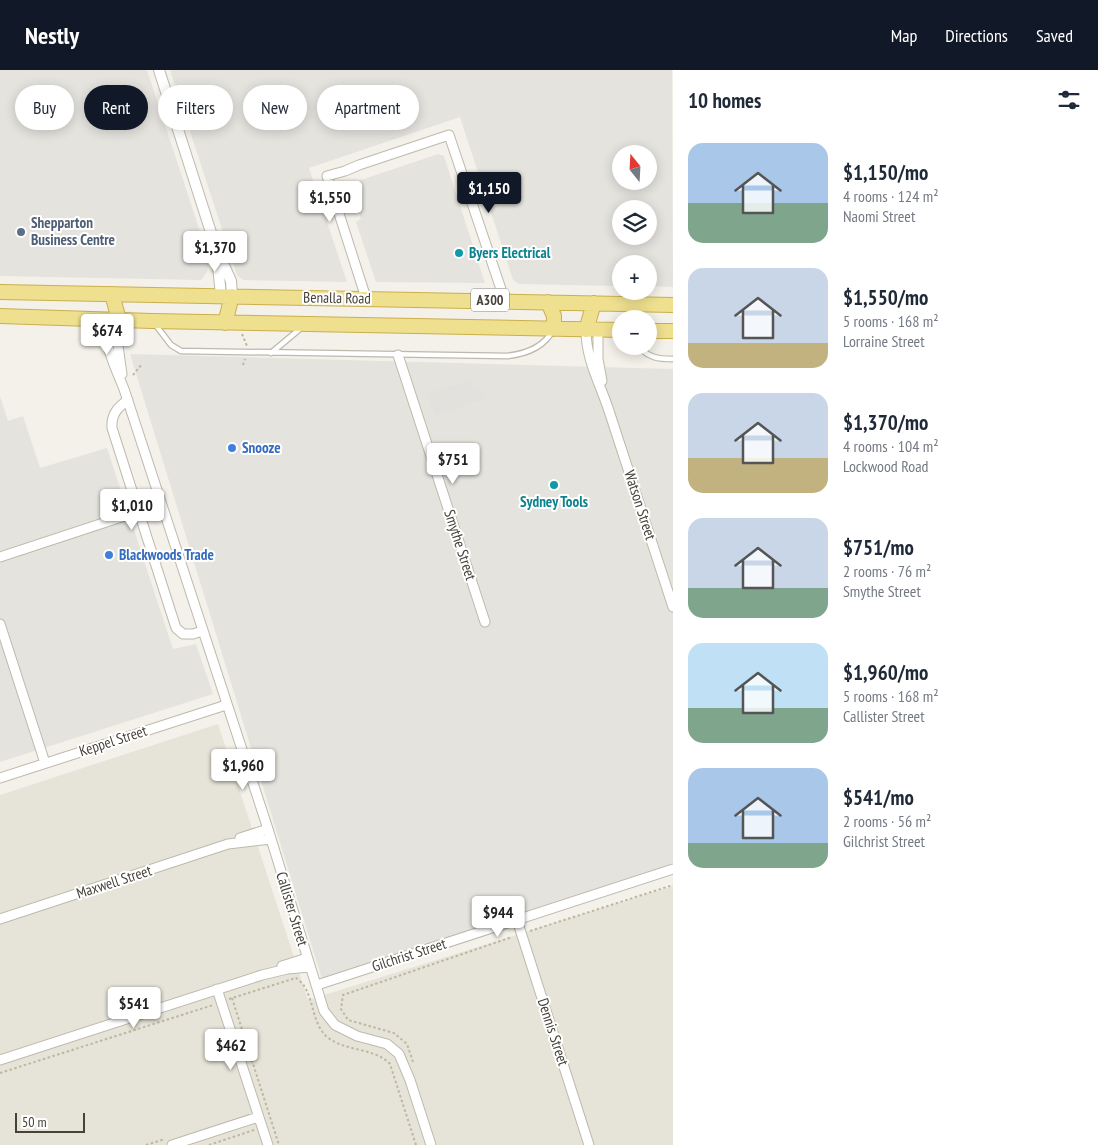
<!DOCTYPE html>
<meta charset="utf-8">
<style>
body{margin:0;font-family:"PT Sans Narrow",sans-serif;background:#f6f6f7;color:#1f2937;height:100vh;display:flex;flex-direction:column;font-size:19px;white-space:nowrap}
*{box-sizing:border-box;margin:0}
p{font-size:16px;color:#747a83}
.icon{flex:none;width:28px;height:28px;fill:none;stroke:currentColor;stroke-width:2;stroke-linecap:round;stroke-linejoin:round}
.map{position:relative;flex:1;overflow:hidden}
.sheet{display:flex;flex-direction:column;background:#fff;width:425px}
.sheet>*{flex:none}
.top-card{position:absolute;left:15px;top:15px;width:475px;height:45px;display:flex;gap:10px}
.needle{width:32px;rotate:342deg}
.buttons{position:absolute;left:612px;top:75px;display:grid;gap:10px}
.buttons a{display:grid;place-items:center;width:45px;height:45px;border-radius:50%;background:#fff;box-shadow:0 2px 12px #0003;font-size:25px}
.scale{position:absolute;left:15px;bottom:12px;width:70px;box-sizing:border-box;padding-left:5px;border:2px solid #464239;border-top:0;font-size:14px;line-height:18px;white-space:nowrap;color:#464239;-webkit-text-stroke:4px #fff;paint-order:stroke}
.price{position:absolute;translate:-50% -42px;padding:0 11px;border-radius:5px;background:#fff;color:#222;font-size:16px;line-height:32px;filter:drop-shadow(0 1px 2px #0008)}
.price::after{content:'';position:absolute;left:50%;top:30px;width:15px;height:11px;margin-left:-8px;background:inherit;clip-path:polygon(0 0,100% 0,50% 100%)}
.price.active{background:#111827;color:#fff}
ul{padding:0;list-style:none}
li{display:flex;align-items:center;gap:15px;height:125px;padding:0 15px}
li span{display:grid;place-items:center;flex:none;width:140px;height:100px;border-radius:15px;color:#555}
li>.icon{margin-inline-start:auto}
span .icon{width:60px;height:60px;fill:#fffc;stroke-width:1}
li b{font-size:21px}
h2{display:flex;justify-content:space-between;align-items:center;height:60px;padding:0 15px;font-size:21px}
.chip{padding:0 18px;border-radius:22px;background:#fff;box-shadow:0 2px 12px #0003;font-size:18px;line-height:45px}
.chip.active{background:#111827;color:#fff}
header{display:flex;align-items:center;gap:30px;box-sizing:border-box;height:70px;padding:0 25px;background:#111827;color:#fff}
header strong{font-size:24px}
nav{display:flex;gap:28px;margin-inline-start:auto;font-size:18px}
main{display:flex;flex:1;min-height:0}
.map>svg:first-child{display:block}
</style>
<header>
<strong>Nestly</strong>
<nav><a>Map</a><a>Directions</a><a>Saved</a></nav>
</header>
<main>
<div class="map">
<svg width="673" height="1075" viewBox="0 0 673 1075">
<rect width="100%" height="100%" fill="#f3f1e9"/>
<path fill="#e6e4d8" d="M218 654 308 930 673 816V1075H0V725Z"/>
<path fill="#e5e3de" fill-rule="evenodd" d="M0 0H147L209 189 207 202 201 210 0 206Z
M170 0H672L673 217 649 216V194H621V216L519 214 513 210 460 47 309 98 347 212 243 210 237 205ZM621 84H649V111H621ZM621 139H649V166H621Z
M438 84 444 86 485 213 376 212 356 152 361 149 349 114Z
M130 284 673 299V793L322 909Z
M0 326 8 351 23 346 40 398 107 378 173 579 196 574 213 624 0 692Z"/>
<path fill="#e2e1dd" d="M470 310 472 316 482 320 485 329 435 346 427 324Z"/>
<g fill="none" stroke-linecap="round" stroke-linejoin="round">
<g stroke="#bdbaad" stroke-width="7">
<path id="service" d="M155 254 171 275 181 281 507 286C526 284 544 277 553 260
M638 276C649 288 658 289 673 289
M271 283 301 258"/>
</g>
<g stroke="#bdbaad" stroke-width="11">
<path id="minor" d="M366 228 327 106 345 101 359 95 449 65 505 231
M105 250C104 274 115 297 124 319L268 759 324 941 335 955 357 966 387 974 399 984 410 1010 431 1075
M119 250 118 276 122 304
M586 260C586 291 601 315 610 344 631 408 652 473 673 537
M598 260V289L602 311
M398 285 485 552
M128 330C118 337 111 344 112 358L176 558 183 564H193L202 561
M0 487 161 434
M0 554 45 693
M0 708 226 635
M240 768 268 759
M0 849 228 774 271 769
M517 850 589 1075
M282 896 307 888
M317 915 673 799
M217 919 268 1075
M0 990 262 905 287 899 310 897
M172 1075 258 1047"/>
</g>
<g stroke="#bdbaad" stroke-width="12">
<path id="tertiary" d="M159 0 215 175 231 211 232 226
M217 186 221 226"/>
</g>
<g stroke="#caaf4c" stroke-width="16">
<path id="trunk" d="M0 222 673 235
M112 224 119 250
M548 232 554 246V259
M0 246 152 251 621 260
M225 253 232 226
M586 260 594 233
M649 261H673"/>
</g>
<path stroke="#bdb7a0" stroke-width="2" stroke-dasharray="2.5 2.5" stroke-linecap="butt" d="M242 264 247 276
M243 295 245 289
M133 305 142 294
M530 861 673 815
M232 928 279 1075
M229 929 296 908C298 910 303 913 304 916 314 931 312 952 326 966 344 982 374 977 390 994L416 1075
M413 992 407 974 394 963 348 950 341 939 343 925 512 867
M0 1003 213 935
M146 1075 165 1069
M209 1075 254 1060"/>
<use href="#service" stroke="#fff" stroke-width="4.5"/>
<use href="#minor" stroke="#fff" stroke-width="9"/>
<use href="#tertiary" stroke="#fff" stroke-width="10"/>
<use href="#trunk" stroke="#efe08f" stroke-width="14"/>
</g>
<circle fill="#5c6f8a" stroke="#fff" stroke-width="2" cx="21" cy="162" r="5"/>
<g fill="#0f9aa8" stroke="#fff" stroke-width="2">
<circle cx="459" cy="183" r="5"/>
<circle cx="554" cy="415" r="5"/>
</g>
<g fill="#3f7fe0" stroke="#fff" stroke-width="2">
<circle cx="232" cy="378" r="5"/>
<circle cx="109" cy="485" r="5"/>
</g>
<g text-anchor="middle" stroke-width="4" stroke-linejoin="round" paint-order="stroke">
<rect fill="#fff" stroke="#7e7b74" stroke-width="1" x="471" y="218.5" width="38" height="23" rx="4"/>
<g font-size="14" font-weight="bold" fill="#464239">
<text x="490" y="235">A300</text>
</g>
<g font-size="15" font-weight="bold" fill="#4e5e75" stroke="#fff" text-anchor="start">
<text x="31" y="158">Shepparton<tspan x="31" dy="17">Business Centre</tspan></text>
</g>
<g font-size="15" font-weight="bold" fill="#0d838f" stroke="#fff" text-anchor="start">
<text x="469" y="188">Byers Electrical</text>
<text x="554" y="437" text-anchor="middle">Sydney Tools</text>
</g>
<g font-size="15" fill="#464239" stroke="#fff">
<text transform="translate(337 228) rotate(1)" y="5">Benalla Road</text>
<text transform="translate(640 435) rotate(72)" y="5">Watson Street</text>
<text transform="translate(460 475) rotate(72)" y="5">Smythe Street</text>
<text transform="translate(113 671) rotate(-18)" y="5">Keppel Street</text>
<text transform="translate(114 812) rotate(-18)" y="5">Maxwell Street</text>
<text transform="translate(292 839) rotate(73)" y="5">Callister Street</text>
<text transform="translate(409 885) rotate(-18)" y="5">Gilchrist Street</text>
<text transform="translate(553 962) rotate(72)" y="5">Dennis Street</text>
</g>
<g font-size="15" font-weight="bold" fill="#366cbe" stroke="#fff" text-anchor="start">
<text x="242" y="383">Snooze</text>
<text x="119" y="490">Blackwoods Trade</text>
</g>
</g>
</svg>
<div class="buttons">
<a><svg class="needle" viewBox="-14 -14 28 28"><path d="M0-13l5 13h-10z" fill="#e53935"/><path d="M0 13l5-13h-10z" fill="#747a83"/></svg></a>
<a><svg class="icon" aria-label="layers" viewBox="0 0 24 24"><path d="M12 4l9 5-9 5-9-5zM3 14l9 5 9-5"/></svg></a>
<a>+</a>
<a>−</a>
</div>
<div class="scale">50 m</div>
<b class="price active" style="left:489px;top:144px">$1,150</b>
<b class="price" style="left:330px;top:153px">$1,550</b>
<b class="price" style="left:215px;top:203px">$1,370</b>
<b class="price" style="left:107px;top:286px">$674</b>
<b class="price" style="left:453px;top:415px">$751</b>
<b class="price" style="left:132px;top:461px">$1,010</b>
<b class="price" style="left:243px;top:721px">$1,960</b>
<b class="price" style="left:498px;top:868px">$944</b>
<b class="price" style="left:134px;top:959px">$541</b>
<b class="price" style="left:231px;top:1001px">$462</b>
<div class="top-card">
<a class="chip">Buy</a>
<a class="chip active">Rent</a>
<a class="chip">Filters</a>
<a class="chip">New</a>
<a class="chip">Apartment</a>
</div>
</div>
<section class="sheet">
<h2>10 homes<svg class="icon" aria-label="filters" viewBox="0 0 24 24"><path d="M4 7h16M4 17h16"/><circle cx="9" cy="7" r="2"/><circle cx="15" cy="17" r="2"/></svg></h2>
<ul>
<li><span style="background:linear-gradient(#a9c7e8 60%,#7fa58c 0)"><svg class="icon" aria-label="home" viewBox="0 0 24 24"><path d="M3 11l9-7 9 7M6 9v11h12V9"/></svg></span><div><b>$1,150/mo</b><p>4 rooms · 124 m²</p><p>Naomi Street</p></div></li>
<li><span style="background:linear-gradient(#c9d6e8 75%,#c2b280 0)"><svg class="icon" aria-label="home" viewBox="0 0 24 24"><path d="M3 11l9-7 9 7M6 9v11h12V9"/></svg></span><div><b>$1,550/mo</b><p>5 rooms · 168 m²</p><p>Lorraine Street</p></div></li>
<li><span style="background:linear-gradient(#c9d6e8 65%,#c2b280 0)"><svg class="icon" aria-label="home" viewBox="0 0 24 24"><path d="M3 11l9-7 9 7M6 9v11h12V9"/></svg></span><div><b>$1,370/mo</b><p>4 rooms · 104 m²</p><p>Lockwood Road</p></div></li>
<li><span style="background:linear-gradient(#c9d6e8 70%,#7fa58c 0)"><svg class="icon" aria-label="home" viewBox="0 0 24 24"><path d="M3 11l9-7 9 7M6 9v11h12V9"/></svg></span><div><b>$751/mo</b><p>2 rooms · 76 m²</p><p>Smythe Street</p></div></li>
<li><span style="background:linear-gradient(#bfe0f5 65%,#7fa58c 0)"><svg class="icon" aria-label="home" viewBox="0 0 24 24"><path d="M3 11l9-7 9 7M6 9v11h12V9"/></svg></span><div><b>$1,960/mo</b><p>5 rooms · 168 m²</p><p>Callister Street</p></div></li>
<li><span style="background:linear-gradient(#a9c7e8 75%,#7fa58c 0)"><svg class="icon" aria-label="home" viewBox="0 0 24 24"><path d="M3 11l9-7 9 7M6 9v11h12V9"/></svg></span><div><b>$541/mo</b><p>2 rooms · 56 m²</p><p>Gilchrist Street</p></div></li>
</ul>
</section>
</main>
